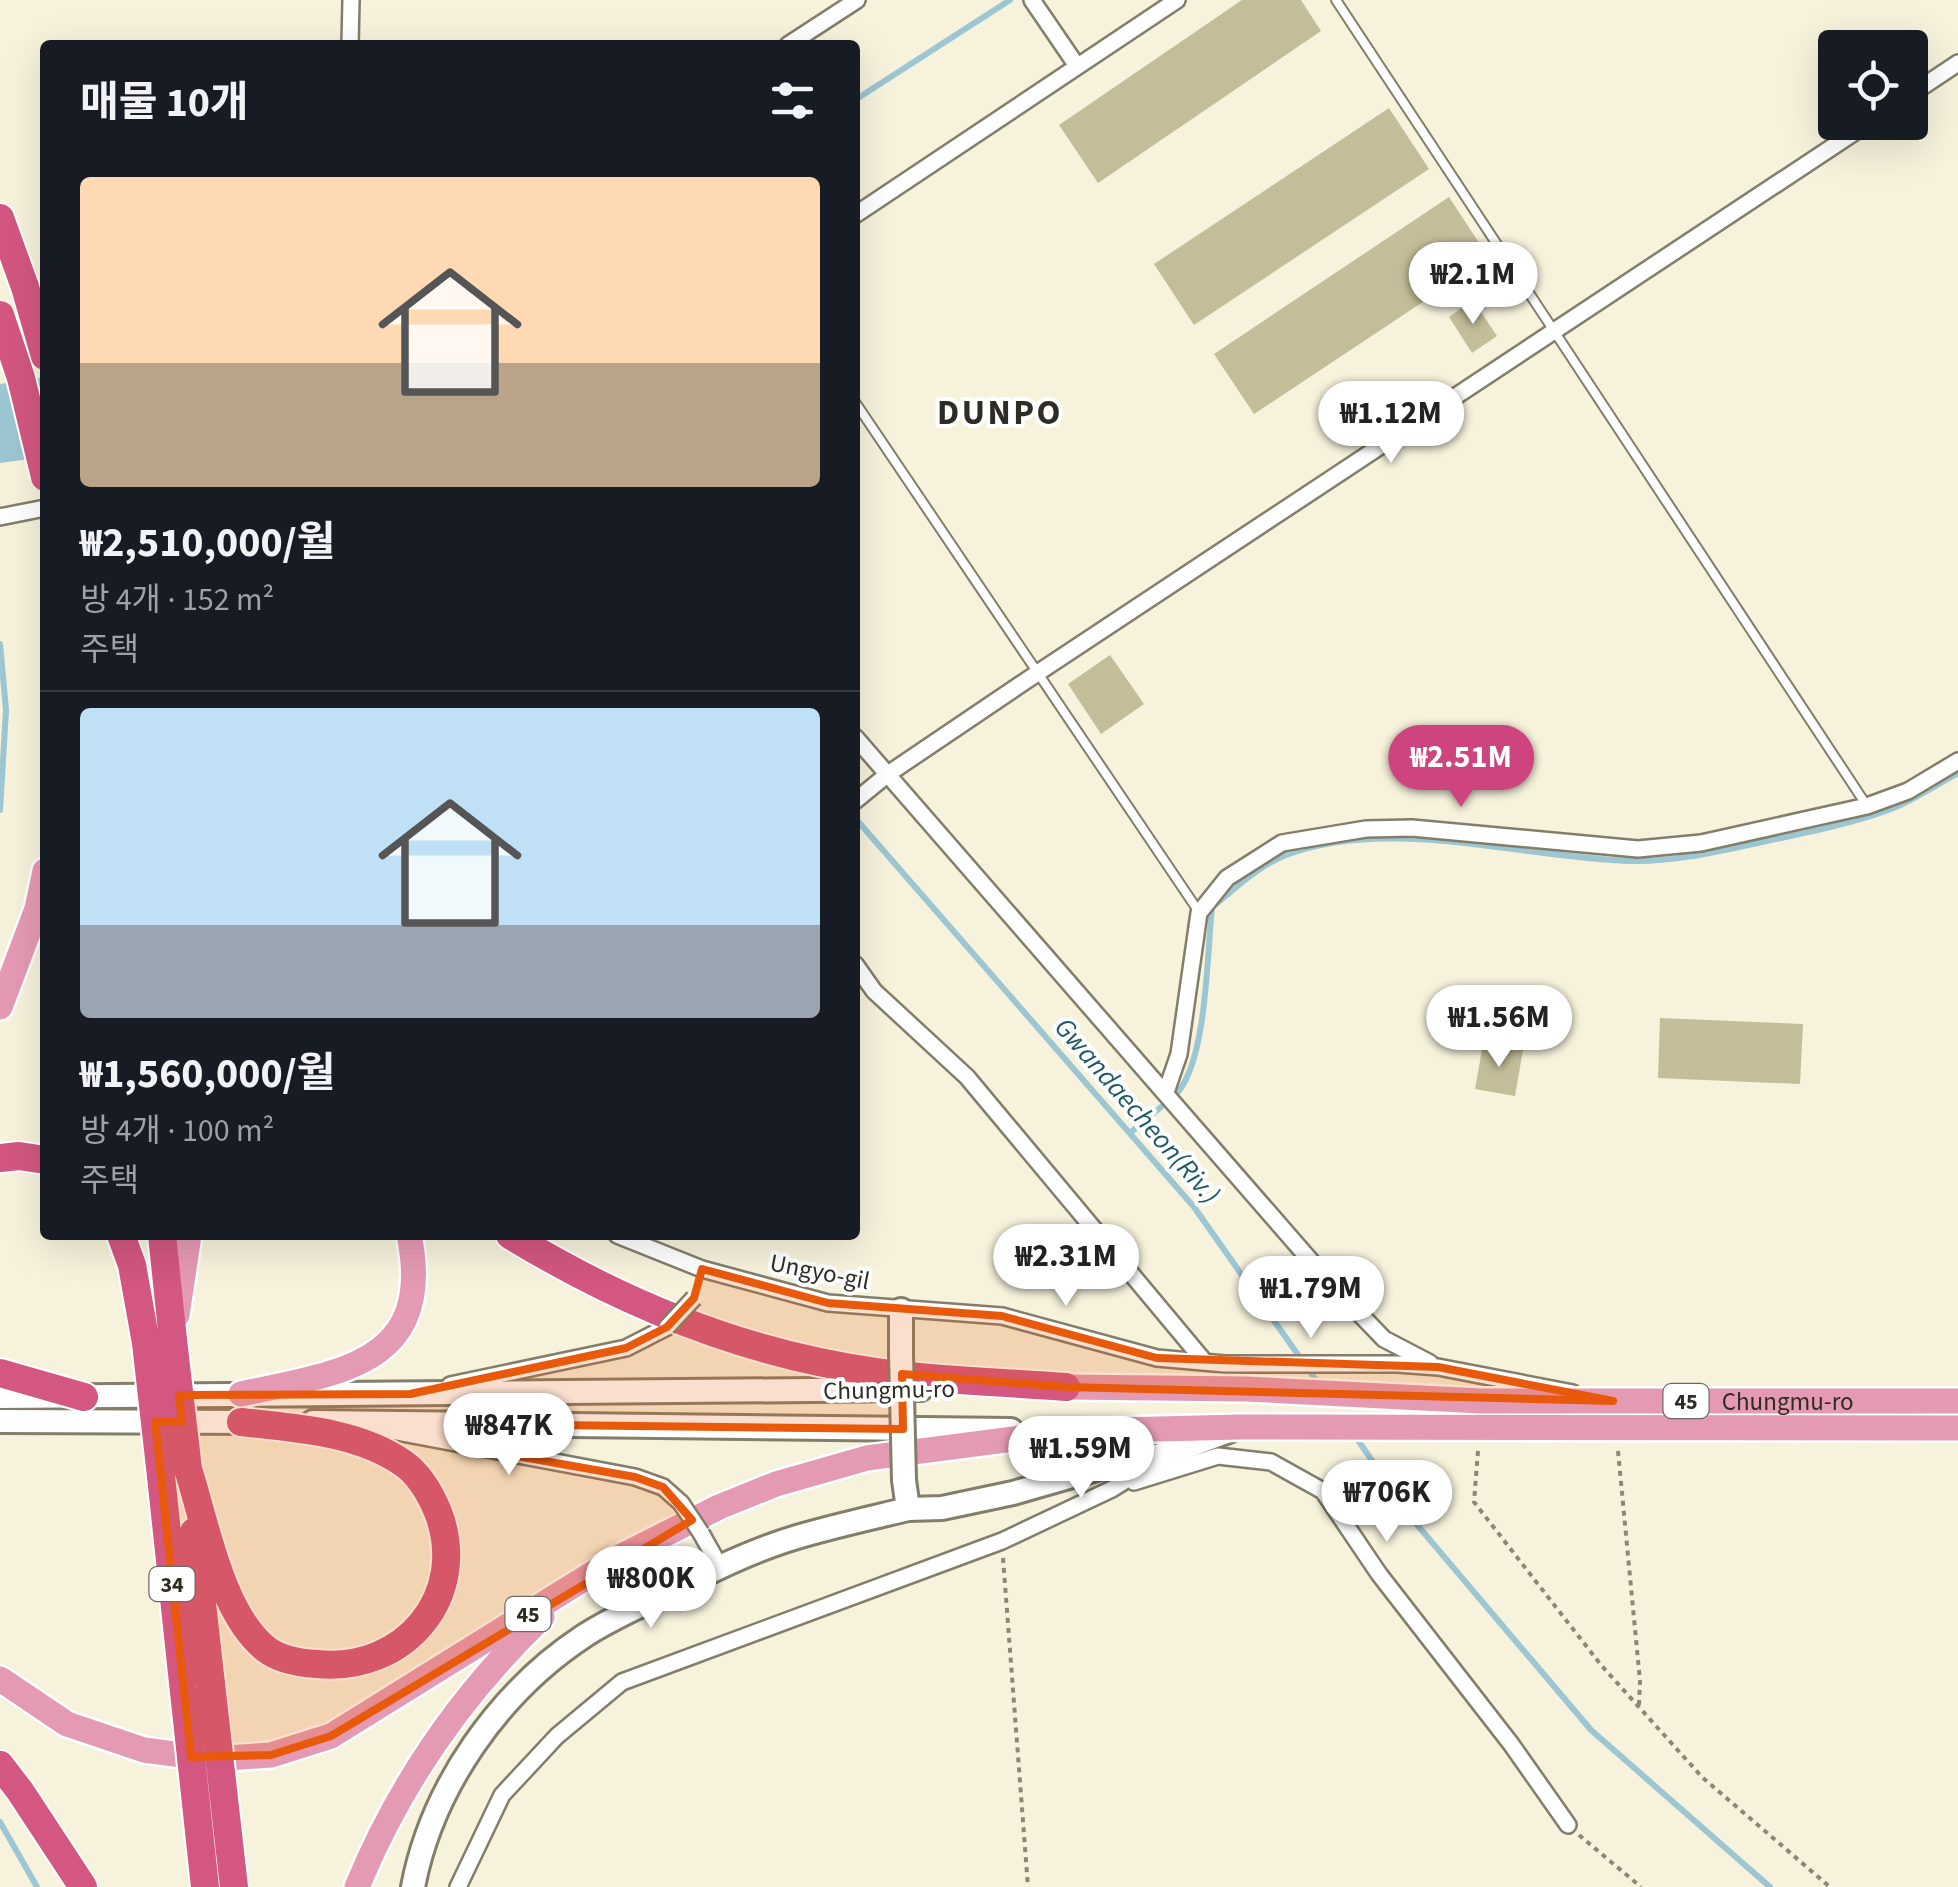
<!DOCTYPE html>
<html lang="ko">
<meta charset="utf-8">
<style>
body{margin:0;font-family:"Source Sans 3","Noto Sans KR",sans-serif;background:#242831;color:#f1f3f6;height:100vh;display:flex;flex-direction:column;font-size:38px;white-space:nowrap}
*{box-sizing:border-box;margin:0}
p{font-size:32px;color:#9ea1a6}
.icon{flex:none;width:55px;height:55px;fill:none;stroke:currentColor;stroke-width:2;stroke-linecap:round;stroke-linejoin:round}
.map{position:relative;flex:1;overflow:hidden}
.drawer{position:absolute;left:40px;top:40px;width:820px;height:1200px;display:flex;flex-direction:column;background:#171b24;border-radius:10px;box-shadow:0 10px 40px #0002}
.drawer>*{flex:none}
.buttons{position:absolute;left:1818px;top:30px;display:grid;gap:20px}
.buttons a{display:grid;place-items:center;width:110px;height:110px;border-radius:10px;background:#171b24;box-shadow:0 10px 40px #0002;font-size:50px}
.price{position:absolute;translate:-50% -85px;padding:0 22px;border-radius:35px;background:#fff;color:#222;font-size:32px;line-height:65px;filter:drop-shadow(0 2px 5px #0008)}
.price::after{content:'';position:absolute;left:50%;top:60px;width:30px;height:22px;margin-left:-15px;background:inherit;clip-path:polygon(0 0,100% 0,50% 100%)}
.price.current{background:#ce447e;color:#fff}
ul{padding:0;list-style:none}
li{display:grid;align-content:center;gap:20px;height:530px;padding:0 40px}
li+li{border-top:2px solid #363941}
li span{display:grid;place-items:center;height:310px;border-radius:10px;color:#555}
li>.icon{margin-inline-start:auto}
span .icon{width:180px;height:180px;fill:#fffc;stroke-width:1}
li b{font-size:42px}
h2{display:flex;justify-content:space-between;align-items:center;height:120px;padding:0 40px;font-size:42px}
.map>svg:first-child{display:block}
</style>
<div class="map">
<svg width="1958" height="1887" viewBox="0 0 1958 1887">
<rect width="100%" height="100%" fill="#f6f2dc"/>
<path fill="#9cc6d2" d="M45 377V457L0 463V384Z"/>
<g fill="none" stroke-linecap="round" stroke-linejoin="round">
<path stroke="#9cc6d2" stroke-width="6" d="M855 100 1010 0
M0 644 6 710 0 810
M855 818 1194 1207 1320 1386
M1178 1092C1207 1057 1207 954 1212 907 1235 889 1258 866 1286 855 1390 816 1523 858 1632 861 1677 862 1723 850 1767 841 1809 832 1851 824 1891 809 1914 800 1936 785 1958 773
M1130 1133 1161 1107
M1353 1433 1413 1520 1591 1730 1770 1887
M0 1822 37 1887"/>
</g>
<path fill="#c4bd9a" d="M1242 0H1301L1321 31 1098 183 1059 125Z
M1389 108 1429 169 1194 325 1154 264Z
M1449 197 1489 258 1254 414 1214 354Z
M1473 300 1497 336 1472 353 1449 317Z
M1110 655 1144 704 1101 734 1068 684Z
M1660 1018 1803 1024 1800 1084 1658 1078Z
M1483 1044 1523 1050 1515 1096 1475 1089Z"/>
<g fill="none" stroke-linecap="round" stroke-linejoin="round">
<g stroke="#827e6a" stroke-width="12">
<path id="lane" d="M1336 0 1867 806
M855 402 1199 912"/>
</g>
<g stroke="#827e6a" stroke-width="20">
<path id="street" d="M1032 0 1077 66
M350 45 351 0
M788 45 857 0
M1910 95 1958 63
M855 215 1177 0
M0 517 45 508
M855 737 1330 1283 1384 1339 1430 1363
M855 801 888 774 1036 674 1870 122
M855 964 874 991 967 1077 1204 1361
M1166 1092 1179 1054 1199 913 1227 878 1282 843 1366 829 1412 828 1638 849 1701 843 1867 806 1908 791 1958 761
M617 1235 702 1269 828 1303 1002 1316 1157 1358 1225 1364H1397L1438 1367 1573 1393
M450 1385 626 1348 667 1327
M386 1430 635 1477 663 1487 681 1503
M1134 1482 1218 1456 1271 1462 1323 1491 1379 1574 1511 1744 1568 1825
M701 1533 720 1567
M458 1887 502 1795 557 1736 622 1682 1002 1541 1112 1489 1160 1459"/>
</g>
<g stroke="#827e6a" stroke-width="28">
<path id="secondary" d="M901 1310V1354
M0 1397 921 1389
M0 1421 256 1422
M313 1422 1011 1430
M908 1509 942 1508 1013 1493 1114 1464 1170 1453 1229 1431
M413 1887C432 1787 499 1692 584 1636 613 1617 647 1603 679 1587 717 1568 756 1549 797 1537 834 1526 871 1518 908 1509L904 1480"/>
</g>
<g stroke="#fff" stroke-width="30">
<g id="primary">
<path d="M0 1007 37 909 45 871"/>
<path d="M177 1315 189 1235"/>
<path id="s1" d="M1066 1387 1246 1389 1481 1401H1958"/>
<path d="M241 1394C338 1373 436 1365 409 1235"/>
<path d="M0 1679 67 1724 144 1750 212 1759 271 1755 331 1736 616 1559 719 1507 776 1484 867 1458 1074 1431 1241 1427 1958 1428"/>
<path d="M357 1887C399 1785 463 1693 542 1617"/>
</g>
</g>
<g stroke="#fff" stroke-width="32">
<path id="highway" d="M0 218 25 287
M0 1158 19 1156 45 1160
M121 1235 132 1265 146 1343
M162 1235 173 1340
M510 1235C623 1304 744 1354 877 1372 939 1381 1003 1382 1066 1387
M0 1373 84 1397
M188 1469C205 1522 221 1614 266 1649 280 1660 300 1663 317 1664 404 1673 470 1596 438 1512 430 1493 419 1474 403 1463 357 1431 294 1428 241 1422
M161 1476 184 1692
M194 1532 211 1684
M0 1765 20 1791 83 1887"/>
</g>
<path stroke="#8b887a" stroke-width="4" stroke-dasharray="5 5" stroke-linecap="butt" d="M1478 1451 1474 1502 1601 1665 1702 1777 1830 1887
M1618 1451 1640 1681 1639 1705
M1003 1558 1028 1887
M1579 1835 1641 1887"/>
<use href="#lane" stroke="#fff" stroke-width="8"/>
<use href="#street" stroke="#fff" stroke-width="15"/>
<use href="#secondary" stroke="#fff" stroke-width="22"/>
<use href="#primary" stroke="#e59ab3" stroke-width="25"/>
<use href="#highway" stroke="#d35780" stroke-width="28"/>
<g stroke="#827e6a" stroke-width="20" stroke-linecap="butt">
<path id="street-bridge" d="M667 1327 694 1298
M681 1503 701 1533"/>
</g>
<g stroke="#827e6a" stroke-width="28" stroke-linecap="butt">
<path id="secondary-bridge" d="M901 1354 904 1480"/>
</g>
<g stroke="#fff" stroke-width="32" stroke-linecap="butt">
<path id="highway-bridge" d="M25 287 45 356
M0 315 21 378 45 477
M173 1340 188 1469
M146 1343 161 1476
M211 1684 234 1887
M184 1692 205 1887"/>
</g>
<use href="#street-bridge" stroke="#fff" stroke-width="15"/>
<use href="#secondary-bridge" stroke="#fff" stroke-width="22"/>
<use href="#highway-bridge" stroke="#d35780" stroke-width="28"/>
</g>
<path fill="#e8590c" fill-opacity="0.2" stroke="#e8590c" stroke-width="8" stroke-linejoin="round" d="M702 1269 828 1303 1002 1316 1157 1358 1438 1367 1613 1401 1066 1387 902 1374 903 1429 468 1424 466 1447 635 1477 663 1487 692 1520 331 1736 271 1755 191 1757 155 1421 182 1422 179 1395 410 1394 626 1348 667 1327 694 1298Z"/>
<g text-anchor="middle" stroke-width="8" stroke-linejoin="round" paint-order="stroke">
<g fill="#fff" stroke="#6d6b66" stroke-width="2.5">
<rect x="1663.5" y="1384" width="45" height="34" rx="8"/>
<rect x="149.5" y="1567" width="45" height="34" rx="8"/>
<rect x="505.5" y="1597" width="45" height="34" rx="8"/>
</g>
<g font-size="22" font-weight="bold" fill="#2e2c24">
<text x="1686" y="1409">45</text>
<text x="172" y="1592">34</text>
<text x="528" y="1622">45</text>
</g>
<g font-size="25" fill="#2e2c24" stroke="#fff">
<text transform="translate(820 1271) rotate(11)" y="9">Ungyo-gil</text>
<text transform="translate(889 1389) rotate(-1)" y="9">Chungmu-ro</text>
<text dy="9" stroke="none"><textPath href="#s1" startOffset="722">Chungmu-ro</textPath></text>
</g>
<g font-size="28" font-style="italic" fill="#1e5865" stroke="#fff">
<text transform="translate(1138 1110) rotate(49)" y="10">Gwandaecheon(Riv.)</text>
</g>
<g font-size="35" font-weight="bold" letter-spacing="2.5" fill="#2e2c24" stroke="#fff">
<text x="1000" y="424">DUNPO</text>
</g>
</g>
</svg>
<div class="buttons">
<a><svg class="icon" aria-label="locate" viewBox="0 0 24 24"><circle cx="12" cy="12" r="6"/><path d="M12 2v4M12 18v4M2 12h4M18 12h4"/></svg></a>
</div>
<b class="price" style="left:1473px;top:327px">₩2.1M</b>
<b class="price" style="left:1391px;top:466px">₩1.12M</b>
<b class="price current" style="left:1461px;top:810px">₩2.51M</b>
<b class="price" style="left:1499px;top:1070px">₩1.56M</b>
<b class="price" style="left:1066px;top:1309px">₩2.31M</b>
<b class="price" style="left:1311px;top:1341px">₩1.79M</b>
<b class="price" style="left:509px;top:1478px">₩847K</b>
<b class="price" style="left:1081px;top:1501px">₩1.59M</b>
<b class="price" style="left:1387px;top:1545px">₩706K</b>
<b class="price" style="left:651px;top:1631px">₩800K</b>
<section class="drawer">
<h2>매물 10개<svg class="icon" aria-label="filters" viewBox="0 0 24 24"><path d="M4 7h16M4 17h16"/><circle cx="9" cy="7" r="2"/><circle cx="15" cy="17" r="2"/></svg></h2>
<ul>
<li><span style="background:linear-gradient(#ffd9b3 60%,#b9a48a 0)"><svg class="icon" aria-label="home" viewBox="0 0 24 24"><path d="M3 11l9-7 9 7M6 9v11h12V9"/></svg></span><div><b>₩2,510,000/월</b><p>방 4개 · 152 m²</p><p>주택</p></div></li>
<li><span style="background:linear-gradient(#bfe0f5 70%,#9aa5b1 0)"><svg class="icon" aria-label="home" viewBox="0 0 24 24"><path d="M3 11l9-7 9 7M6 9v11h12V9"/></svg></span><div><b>₩1,560,000/월</b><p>방 4개 · 100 m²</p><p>주택</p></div></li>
</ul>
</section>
</div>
